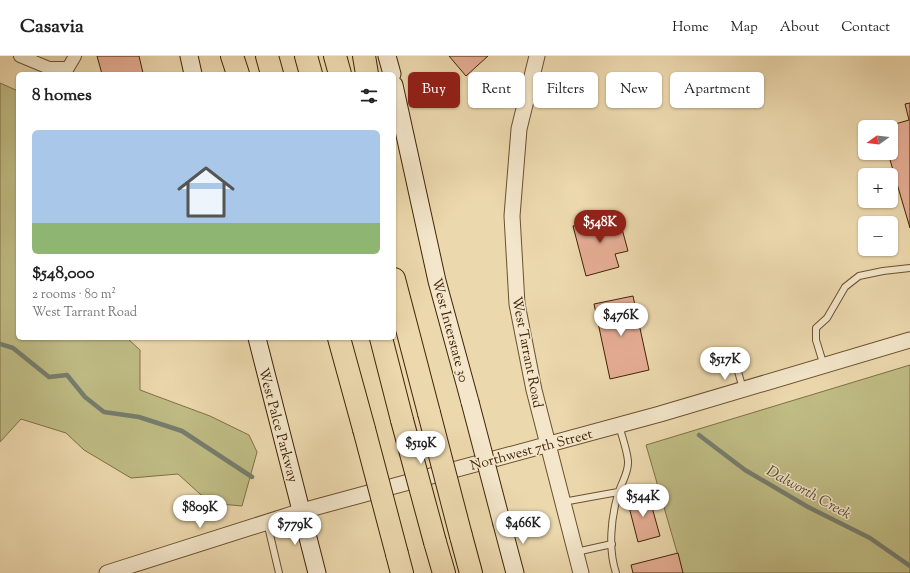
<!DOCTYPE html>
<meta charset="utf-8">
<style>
body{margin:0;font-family:"Sorts Mill Goudy",serif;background:#f6f6f6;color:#222;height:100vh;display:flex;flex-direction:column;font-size:15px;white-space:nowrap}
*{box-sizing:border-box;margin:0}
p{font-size:13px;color:#767676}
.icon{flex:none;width:22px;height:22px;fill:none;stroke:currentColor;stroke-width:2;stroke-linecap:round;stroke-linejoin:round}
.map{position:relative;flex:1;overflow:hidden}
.drawer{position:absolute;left:16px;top:16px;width:380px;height:268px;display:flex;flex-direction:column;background:#fff;border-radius:6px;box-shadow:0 1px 3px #0004}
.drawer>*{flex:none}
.hud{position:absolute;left:408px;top:16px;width:380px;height:36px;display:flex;gap:8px}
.needle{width:26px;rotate:255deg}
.tools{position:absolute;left:858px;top:64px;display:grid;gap:8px}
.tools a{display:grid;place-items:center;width:40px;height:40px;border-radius:6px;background:#fff;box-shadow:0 1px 3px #0004;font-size:20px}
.price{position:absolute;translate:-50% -34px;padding:0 9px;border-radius:14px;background:#fff;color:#222;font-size:13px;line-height:26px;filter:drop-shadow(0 1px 2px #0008)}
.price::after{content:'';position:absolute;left:50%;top:24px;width:12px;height:9px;margin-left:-6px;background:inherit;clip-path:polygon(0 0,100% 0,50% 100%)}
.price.on{background:#8f2418;color:#fff}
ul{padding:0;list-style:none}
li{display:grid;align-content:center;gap:8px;height:212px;padding:0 16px}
li span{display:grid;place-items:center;height:124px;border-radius:6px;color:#555}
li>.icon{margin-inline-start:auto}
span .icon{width:72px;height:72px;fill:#fffc;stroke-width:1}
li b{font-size:17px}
h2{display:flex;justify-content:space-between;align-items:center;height:48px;padding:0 16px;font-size:17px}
.pill{padding:0 14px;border-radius:6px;background:#fff;box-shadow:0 1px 3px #0004;font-size:14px;line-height:36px}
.pill.on{background:#8f2418;color:#fff}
header{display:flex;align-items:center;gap:24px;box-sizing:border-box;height:56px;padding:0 20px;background:#fff;border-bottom:1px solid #e0e0e0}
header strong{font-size:19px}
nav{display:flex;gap:22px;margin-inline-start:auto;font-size:14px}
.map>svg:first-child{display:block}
</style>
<header>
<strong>Casavia</strong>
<nav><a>Home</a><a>Map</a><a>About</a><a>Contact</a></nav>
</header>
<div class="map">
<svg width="910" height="517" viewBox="0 0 910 517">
<rect width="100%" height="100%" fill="#ecd8ad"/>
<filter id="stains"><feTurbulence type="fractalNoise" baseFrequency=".005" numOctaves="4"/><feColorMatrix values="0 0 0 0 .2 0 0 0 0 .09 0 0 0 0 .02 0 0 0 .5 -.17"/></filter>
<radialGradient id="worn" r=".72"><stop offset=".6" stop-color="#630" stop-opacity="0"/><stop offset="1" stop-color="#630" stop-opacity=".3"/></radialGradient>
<path fill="#bfbc84" stroke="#807046" d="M0 27 18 35V282H127L140 294V334L210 360 249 379 257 396 242 450 210 447 178 418 131 422 84 394 66 377 21 363 0 386Z
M910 309V517H683L646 389Z"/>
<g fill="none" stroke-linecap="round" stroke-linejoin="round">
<path stroke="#767d6e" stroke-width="4.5" d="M0 288 13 292 49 321 67 319 85 341 104 356 139 361 182 375 252 421
M699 379 745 414 808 451 870 482 910 510"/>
</g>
<path fill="#e5ad94" stroke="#402407" d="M97 0H139L143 17 138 18H102Z
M449 0H488L466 20Z
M910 47V172L888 97H891V71H885L909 64 905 48Z
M618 158 628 195 615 198 619 211 586 220 573 170Z
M633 240 649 314 610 323 594 248Z
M648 437 660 480 638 486 627 443Z
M678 497 683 517H633L631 509Z"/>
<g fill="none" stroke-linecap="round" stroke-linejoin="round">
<g stroke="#6b5130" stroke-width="8">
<path id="service" d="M733 298 743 333
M824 310 816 284V272L827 262 845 231 859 220 883 215 910 212
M563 446 618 436
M267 466 279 517
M576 496 612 488
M616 517C608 493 611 462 618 438 621 427 629 417 628 405 627 394 622 381 619 369"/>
</g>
<g stroke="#6b5130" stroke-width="14">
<path id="minor" d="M20 0 49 12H68L75 0"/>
</g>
<g stroke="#6b5130" stroke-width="17">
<path id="tertiary" d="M537 0 519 73 512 160 517 248 534 334 581 517
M107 517 302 455 660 358 910 284"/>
</g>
<g stroke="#402407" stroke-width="19">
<path id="secondary" d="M189 0 193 18
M387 0 392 18
M394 29 437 225 470 346
M257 282 317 517
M502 468 515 517"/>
</g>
<g stroke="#402407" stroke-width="24">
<path id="motorway" d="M232 0 238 18
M267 0 272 18
M306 0 311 18
M335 0 340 18
M364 0 367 18
M394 223 429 357
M339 282 364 373
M381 282 402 364
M461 480 471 517
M435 486 444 517
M397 498 402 517"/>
</g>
<use href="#service" stroke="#f3e6ca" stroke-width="6"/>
<use href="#minor" stroke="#f3e6ca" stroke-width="12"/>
<use href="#tertiary" stroke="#f3e6ca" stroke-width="15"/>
<use href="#secondary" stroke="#f3e6ca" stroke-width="17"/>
<use href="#motorway" stroke="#ecd8ad" stroke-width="22"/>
<g stroke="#402407" stroke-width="19" stroke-linecap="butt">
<path id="secondary-bridge" d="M470 346 502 468"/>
</g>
<g stroke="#402407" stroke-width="24" stroke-linecap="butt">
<path id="motorway-bridge" d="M429 357 461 480
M402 364 435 486
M364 373 397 498"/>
</g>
<use href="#secondary-bridge" stroke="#f3e6ca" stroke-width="17"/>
<use href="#motorway-bridge" stroke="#ecd8ad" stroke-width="22"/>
</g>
<g text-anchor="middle" stroke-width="3" stroke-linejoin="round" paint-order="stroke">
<g font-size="14" fill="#402407" stroke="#f3e6ca">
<text transform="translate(451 274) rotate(75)" y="5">West Interstate 30</text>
<text transform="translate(528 296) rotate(79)" y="5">West Tarrant Road</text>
<text transform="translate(279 369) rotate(75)" y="5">West Palce Parkway</text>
<text transform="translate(531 393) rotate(-15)" y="5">Northwest 7th Street</text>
</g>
<g font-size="15" font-style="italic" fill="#564932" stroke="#f3e6ca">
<text transform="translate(809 436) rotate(29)" y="5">Dalworth Creek</text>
</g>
</g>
<rect width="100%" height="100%" filter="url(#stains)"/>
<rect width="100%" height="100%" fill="url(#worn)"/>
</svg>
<div class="tools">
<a><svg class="needle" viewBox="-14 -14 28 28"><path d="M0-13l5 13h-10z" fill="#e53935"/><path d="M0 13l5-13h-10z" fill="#767676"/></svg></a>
<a>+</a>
<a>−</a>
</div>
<b class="price on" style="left:600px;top:188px">$548K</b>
<b class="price" style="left:621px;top:281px">$476K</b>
<b class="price" style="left:725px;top:325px">$517K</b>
<b class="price" style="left:421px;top:409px">$519K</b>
<b class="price" style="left:643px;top:462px">$544K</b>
<b class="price" style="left:200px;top:473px">$809K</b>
<b class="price" style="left:523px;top:489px">$466K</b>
<b class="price" style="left:295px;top:490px">$779K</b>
<div class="hud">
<a class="pill on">Buy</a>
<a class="pill">Rent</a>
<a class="pill">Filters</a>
<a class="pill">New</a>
<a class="pill">Apartment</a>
</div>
<section class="drawer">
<h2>8 homes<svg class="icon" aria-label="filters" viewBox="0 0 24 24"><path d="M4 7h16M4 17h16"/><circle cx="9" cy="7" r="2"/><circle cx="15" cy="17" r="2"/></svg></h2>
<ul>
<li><span style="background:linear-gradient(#a9c7e8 75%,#8fb573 0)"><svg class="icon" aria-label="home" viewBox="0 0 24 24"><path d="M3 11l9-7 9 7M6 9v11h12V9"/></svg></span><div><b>$548,000</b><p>2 rooms · 80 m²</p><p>West Tarrant Road</p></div></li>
</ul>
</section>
</div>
